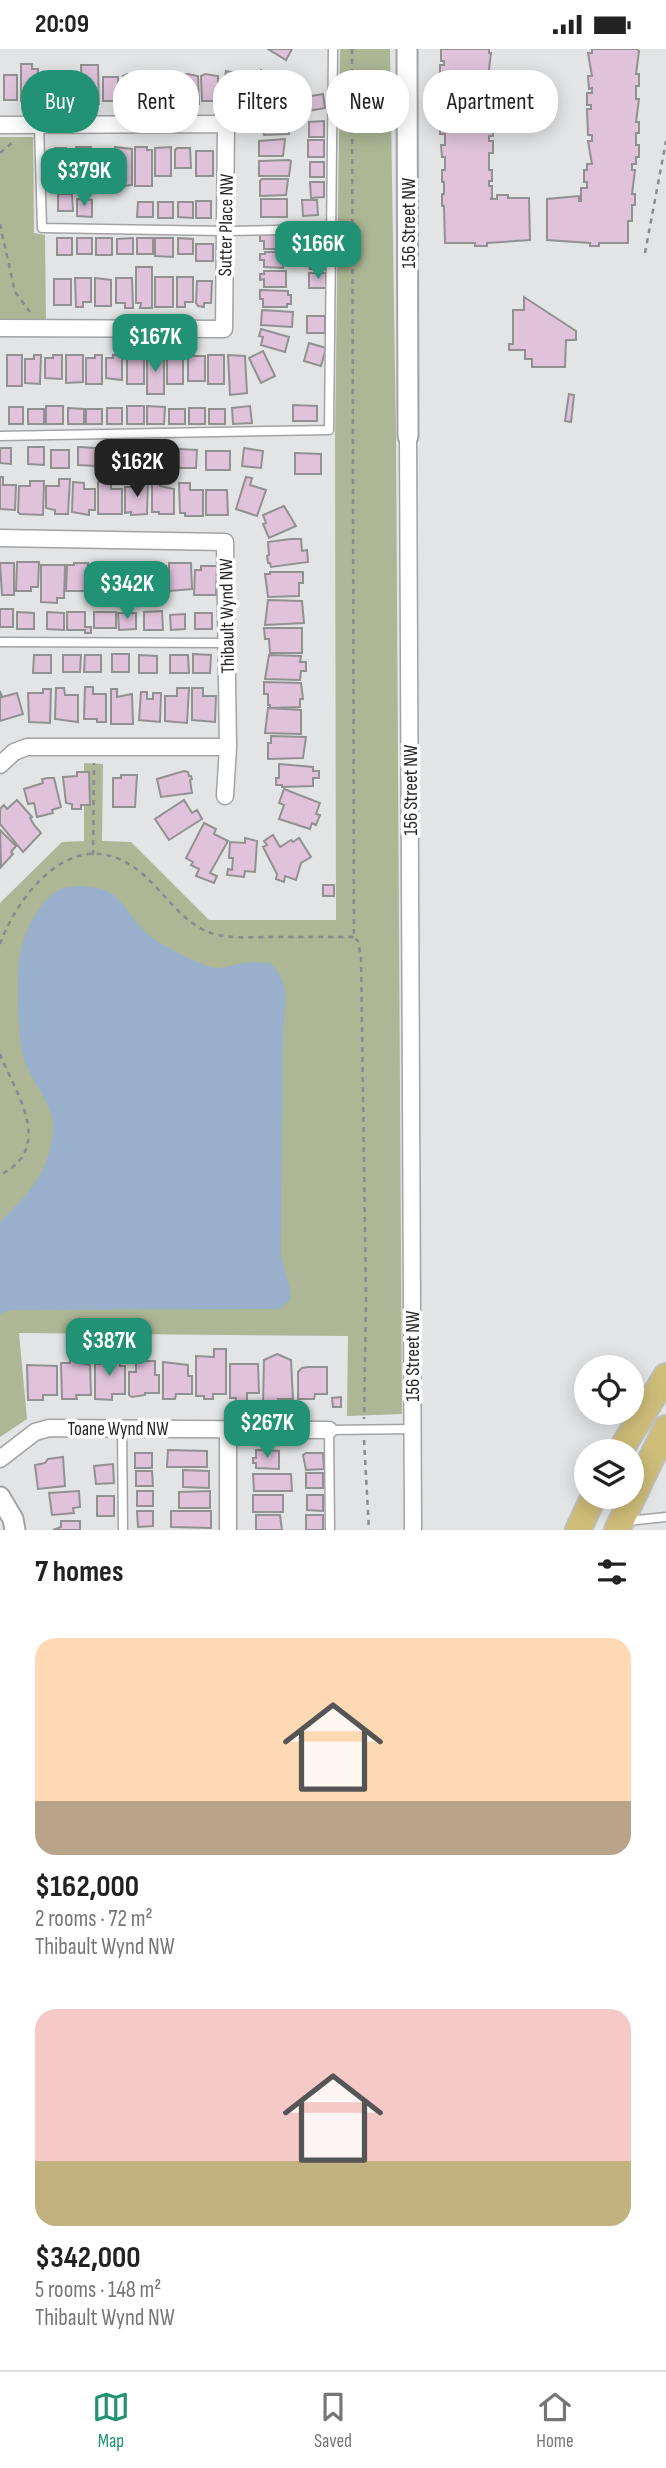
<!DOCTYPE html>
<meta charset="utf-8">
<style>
body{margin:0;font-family:"Sofia Sans Condensed",sans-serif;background:#f6f6f6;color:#222;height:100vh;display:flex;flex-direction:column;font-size:26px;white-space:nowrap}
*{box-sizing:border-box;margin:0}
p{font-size:23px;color:#767676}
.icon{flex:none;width:38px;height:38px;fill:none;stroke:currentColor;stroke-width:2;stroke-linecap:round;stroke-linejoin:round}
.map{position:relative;height:1481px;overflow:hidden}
.sheet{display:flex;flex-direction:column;background:#fff;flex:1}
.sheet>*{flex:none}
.top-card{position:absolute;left:21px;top:21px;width:625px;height:63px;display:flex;gap:14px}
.buttons{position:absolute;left:574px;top:1306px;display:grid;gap:14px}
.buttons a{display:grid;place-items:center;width:70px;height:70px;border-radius:50%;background:#fff;box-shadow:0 4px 18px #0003;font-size:35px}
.price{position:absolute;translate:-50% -60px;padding:0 16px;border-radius:14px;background:#229274;color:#fff;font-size:23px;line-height:46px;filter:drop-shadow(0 2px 4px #0008)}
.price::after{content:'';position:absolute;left:50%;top:42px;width:21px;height:16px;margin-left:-10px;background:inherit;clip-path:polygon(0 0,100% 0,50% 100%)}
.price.current{background:#222;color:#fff}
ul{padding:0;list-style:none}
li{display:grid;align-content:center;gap:14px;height:371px;padding:0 35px}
li span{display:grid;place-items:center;height:217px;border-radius:21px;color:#555}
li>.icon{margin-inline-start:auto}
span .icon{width:126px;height:126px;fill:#fffc;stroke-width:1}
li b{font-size:30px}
h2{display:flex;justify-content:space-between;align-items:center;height:84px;padding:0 35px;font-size:30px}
.chip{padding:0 24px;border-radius:28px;background:#fff;box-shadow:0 4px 18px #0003;font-size:24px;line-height:63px}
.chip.current{background:#229274;color:#fff}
.status{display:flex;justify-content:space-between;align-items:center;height:49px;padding:0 35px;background:#fff;direction:ltr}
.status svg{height:19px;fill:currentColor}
.dock{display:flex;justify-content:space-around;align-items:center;height:98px;border-top:2px solid #e0e0e0;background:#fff;font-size:19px;color:#767676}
.dock a{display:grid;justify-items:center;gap:4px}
.dock .current{color:#229274}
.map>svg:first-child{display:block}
</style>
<div class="status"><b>20:09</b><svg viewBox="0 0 49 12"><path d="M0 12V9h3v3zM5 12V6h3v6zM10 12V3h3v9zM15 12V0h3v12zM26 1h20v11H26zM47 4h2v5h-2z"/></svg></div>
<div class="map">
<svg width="666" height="1481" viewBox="0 0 666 1481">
<rect width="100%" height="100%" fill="#e3e4e5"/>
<path fill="#adb695" d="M340 0H390L396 388 402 1365 347 1367 348 1287 19 1284 27 1370 0 1388V854L62 793 84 792V714L103 715 102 792 131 793 209 871H336L335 392Z
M0 88H33L34 184 45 186 46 272H0Z"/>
<path fill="#98b0cb" d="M83 837C127 841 120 861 149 886 157 894 200 916 211 918 223 921 231 916 243 914 251 913 261 914 270 914 290 933 286 953 283 979L281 1208 290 1239V1251L279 1260 11 1261 0 1265V1173C28 1145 49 1124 53 1082 55 1058 33 1035 25 1013 17 988 15 926 21 900 26 879 39 855 57 842 63 837 75 838 83 837Z"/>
<path fill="#e0c3db" stroke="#929192" stroke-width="2" d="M268 0H292L286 11Z
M441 0H489V4H491L488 28H492V39H489V43H493V56H489V60H493V68L497 67V79H493V87H489V92H493V104H489V121H492V132H489V137H492V149L490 150H497V146H508V149H529L530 191 487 194V197H475V194H445L444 157H442V145H444V133H442V121H445V108H442L441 96H445V85H440V73H444V68H442V56H445V44H440V33H445V28H440V16H444V12H441Z
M592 0H637L639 2 636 25H639V37H636V50H639L636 73H639V84H636V96H639V108H636V115H632V121H635L632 145H635V156H632V172H628V194H599V197H590V194L547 191V150L579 147V152H581V139H587V133H584V121H587V115H592L588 92H592V86H588L587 60H591V56H587V44H592V39L589 40 588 27H592L588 4H592Z
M21 15H32V20H38L37 47H34V52H21Z
M81 16H98L99 55H86V51H82Z
M261 21 275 30 258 56 244 47Z
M226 22 241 25 236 55 221 52Z
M127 25 139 27V55L122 54 123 27Z
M162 25H180L179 55H162Z
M187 25 198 27 199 55H182V27Z
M205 25 218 27V52H202L201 27Z
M4 26H17V51H4Z
M41 27H58L57 52 41 51Z
M62 27 77 28 76 53 61 52Z
M103 28H118V52H103Z
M142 28 158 29V55H142Z
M323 45 325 59 308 62 306 48Z
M288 52 292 69 267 74 265 64H261L260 58Z
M324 72V88H309V73Z
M289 74V85L264 86 263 80H259L258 75Z
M285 90 283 107H259V92Z
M308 91H324V108H308Z
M76 98H91L90 129H76Z
M115 98 132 100V136L115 138Z
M135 98H147V101H152V137H135Z
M171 98V127H155V99Z
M55 99H66V107H70V137H55Z
M177 99H190L191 119H175V101Z
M95 100H112V125H94Z
M196 102H213V127H196Z
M289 111 291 112 289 127H259V112Z
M310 113H324V128H310Z
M262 130H288L286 146 260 147V132Z
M310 133H324V148L311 149Z
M58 145H72L73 162H58Z
M77 150 92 151V168L77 167Z
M261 150H287V168H261Z
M302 151H317L318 166 303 167Z
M196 152H211V169H196Z
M138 153H153V168H137Z
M158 153H173V169H158Z
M178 153H193V169L178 168Z
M265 184H288V200H264V192H260V186Z
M318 185V201L302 202V186Z
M57 189H72V206H57Z
M77 189H92V205H77Z
M96 189H112V206H96Z
M133 189V205H117V190Z
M137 189H153V205H137Z
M155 189H173V208L155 207Z
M178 189 193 190V205H178Z
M196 195H213V212H196Z
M265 203H283L286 215H283V219L264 218V211H260V205H265Z
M310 205H326V220H310Z
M136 218H152V259H140L141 254H136Z
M264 222H286V238H264V230L260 231V225H264Z
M309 224H326V239H309Z
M155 228H173V258H155Z
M177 228H193V253H185V258H177Z
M75 229H91V253H83V258H76Z
M95 229 111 231V257H95Z
M116 229H132L133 259H125V254H116Z
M54 230H71V256H54Z
M197 232H212L211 254H204V258L198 257 196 254Z
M260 241 288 242V246H291V255H287V258H263V250H260Z
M524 248 576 282V291H566L565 318H532V310H525V301H509V295H513V261H524Z
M262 261 293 263 292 278 261 276Z
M307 267H325V284H307Z
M261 280 289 288 285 303 261 296 263 288 259 287Z
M309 294 326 299 321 317 304 312Z
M263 302 275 327 261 334 249 309Z
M147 305H160V309H164V345H147Z
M7 306H22V337H7Z
M34 306H41L40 335 25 334V310H34Z
M53 306H62V330L45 329V309H53Z
M66 306H83V333L66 334Z
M95 306H102V335H86V309H95Z
M113 306H122V331L106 329V309H113Z
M127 306H144V335H127Z
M175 306H183V335H167V310H175Z
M208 306H224V335H208Z
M228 306 245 307 247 344 230 346Z
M188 307H205V332H188Z
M569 345 574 346 571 373 565 372Z
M293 356 317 357V372H293Z
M46 357H63V375H46Z
M127 357H144V375H127Z
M147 357 165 358 164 375H147Z
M250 357 252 374 233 375 232 359Z
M9 358H23V375H9Z
M68 359 84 360V375H68Z
M107 359H122V375H107Z
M189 359H205V375H189Z
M28 360H44V375H28Z
M86 360H102V375H86Z
M169 360H185V375H169Z
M209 360H225V375H209Z
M28 398H44V416L28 415Z
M78 398 96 399V417L78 416Z
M100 398H118L117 415H100Z
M0 399H11V415L0 414Z
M131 399H149L148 416 131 415Z
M153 399H171V416L153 417Z
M244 399 263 402 261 419 242 417Z
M179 400 197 401 196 419H179Z
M51 401H69V419H51Z
M206 402H230V421H206Z
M295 404 321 405V425H295Z
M0 428H3V436H16L15 461 0 460Z
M246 428 252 429 250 436 266 441 257 467 236 460Z
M59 430H70L68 465H55V461L46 459V437H59Z
M137 431H148L147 465 131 466V463L125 464V438H137Z
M152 431H160V437L174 440V465H159V463H152Z
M30 432H44L43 466 20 465 18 463 19 437H30Z
M73 433 84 434V440H95V461H89V466L72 463Z
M98 433H111V440H122V465H98Z
M179 434H190V441H203V467H185V464H180Z
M206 441H227L228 466H206Z
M284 457 296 477 269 489 263 475 266 474 263 466Z
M290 490H301L302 502 307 501 308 513 271 518 270 514H268L267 507 269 506 268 493Z
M17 513H39L38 538H31V542H16Z
M115 513V539L93 541V514Z
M119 513H141L140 539H133V542H119Z
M0 514H14V546H2Z
M74 514H88V542H66L67 516H74Z
M169 514H191L192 540 169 542Z
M144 515H159V517H166V547H158V543H144Z
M41 516H65L64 549H57V554L41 553Z
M201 517H217L216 546H194L195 521H201Z
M270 523H303V534H299V547L268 548 265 525H270Z
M268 551 302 552 304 574 265 576Z
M0 560H13V578H0Z
M162 562 163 581H144V563Z
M17 563 34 564V580H17Z
M47 563 64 564V581L47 580Z
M67 563H85V578H91V584H85V581H67Z
M94 563H116V579H94Z
M118 564H136V580L119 581Z
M195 564H212V580H195Z
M185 565V580L171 581 170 566Z
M264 579H302V604H270L269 590H265Z
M112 605H129V623H112Z
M193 605 211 606 210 624H193Z
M34 606H51V624H33Z
M63 606H81L80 623H63Z
M85 606H101V623H84Z
M139 606 157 607V624H139Z
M170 606H188L189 624H170Z
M269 606 301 607 300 613H306V622H301L300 631 265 630Z
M264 633 301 634 303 650H300V658L270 659V656H268V645H264Z
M85 638H93V645H106V673H97V670H84Z
M56 639H64L65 646H78V673L55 670Z
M177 639H189L187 674 165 672V647H177Z
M192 639H203V647H216L215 673 192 671Z
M43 640H51L50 674 29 673 28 644H43Z
M111 640H117V648L132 645 133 675H111Z
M0 642 2 648 17 644 23 665 0 672Z
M141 643H147V650H153V644H161L160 673 139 671Z
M268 659 301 661V685L265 684Z
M271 687 306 688 303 709 268 710V694H271Z
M279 715 313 718V722H319V729H313V737L282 738V736H276V729H279Z
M184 722 188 723 189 727H191L192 730 190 731 192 744 161 748 157 730Z
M77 723H89L90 756H81V760H72V755L66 754 63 728 77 727Z
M121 726H137L135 758H113V729H121Z
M48 729H54L61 758 52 761 53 764 37 768 34 754 28 755 24 740 43 734 42 730Z
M284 740 320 754 316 765 320 766 316 776 312 774 310 780 279 770 284 756 279 754Z
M17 751 32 768 30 769 34 776 41 784 23 803 0 775V760L4 756 7 760Z
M184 751 192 764 197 761 202 770 169 791 155 770Z
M204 774 216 780 214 785 228 792 210 824 217 827 214 834 196 827 199 820 191 816 193 813 186 809Z
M0 781 16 797 11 803 13 805 1 818Z
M273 786 280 798 291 791 293 793 299 789 311 808 301 814 296 831 285 827 284 833 276 830 277 825 263 798 267 796 264 792Z
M245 789 257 792 255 823 245 822 244 828 227 826 228 820 232 821 233 809H229L230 793 245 794Z
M323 836H334V847H323Z
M214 1300H226V1345H213V1350H204V1347H196V1307L214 1308Z
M277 1305 291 1311 293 1350H278V1356H263L264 1311Z
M103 1306 120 1307V1317H125V1345H112V1351L95 1350V1315H100V1307Z
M70 1310H80V1314L90 1316 91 1346H76L77 1350H62L61 1314H70Z
M141 1312H155V1326H159V1344H145V1346L132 1348 129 1346V1323H136V1314H141Z
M163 1313 188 1316V1327H192V1345H176L175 1350H163Z
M230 1315H258L259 1344H247V1352H236V1349H230Z
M27 1316 57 1317V1346H43V1351H28Z
M308 1318H327V1345H315L314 1350H298V1323L302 1319Z
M341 1348V1358H333L332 1349Z
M168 1401 207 1402V1418H167Z
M256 1401 279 1402V1420L256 1419V1414H253V1409H256Z
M135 1404H152V1419H135Z
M306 1404H323L324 1420 306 1421 303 1406Z
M63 1408 65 1437 38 1440 35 1416 45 1414 48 1410Z
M113 1415 114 1434 96 1435 94 1417Z
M183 1421 209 1422V1439L183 1438Z
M136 1422H152L153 1437H136Z
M306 1424H323V1439H306Z
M253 1425H291L292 1442H254Z
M79 1442 80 1458 73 1459 74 1464 52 1466 49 1444Z
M137 1442H153V1457H137Z
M210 1442V1459H179V1443Z
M253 1446H283V1463H253Z
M307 1446H323V1462L307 1461Z
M97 1447H114V1467H97Z
M137 1462H153V1477L138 1478Z
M171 1462H211V1479L171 1478Z
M256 1466H280L282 1481H256Z
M306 1466H323V1481H306Z
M61 1472H80V1481H53L61 1478Z"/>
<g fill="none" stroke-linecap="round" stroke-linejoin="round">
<g stroke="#a3a3a5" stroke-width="11">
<path id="service" d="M39 76 42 179 225 182 331 180
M0 387 329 381 333 0
M0 593 227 594
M122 1378 123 1481
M627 1472 666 1468
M330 1481 329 1381 413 1380"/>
</g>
<g stroke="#a3a3a5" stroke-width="19">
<path id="minor" d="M0 76 226 75 224 280 0 279
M408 387 413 1481
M0 489 225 493 228 698H27L14 703 0 716
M225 747 228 698
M228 1379V1481
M0 1410 35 1383 49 1379 329 1381"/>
</g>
<g stroke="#a3a3a5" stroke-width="23">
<path id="tertiary" d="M407 0 408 387
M0 1448 13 1470 15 1481"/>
</g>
<g stroke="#bebebe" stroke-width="28">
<path id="primary" d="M620 1402 666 1327
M578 1481 594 1447
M617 1481 666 1379"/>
</g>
<path stroke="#8a8b8c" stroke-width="2.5" stroke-dasharray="5 5" stroke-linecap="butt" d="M352 0 354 888 358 892 361 909 366 1251 364 1370
M0 104 13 93
M0 175 15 243 30 263
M645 204 666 92
M93 806 94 714
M0 895C20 842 74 775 135 819 162 838 178 872 211 884 230 890 250 888 269 888 298 888 326 888 354 888
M0 1005C15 1044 56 1098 0 1126
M364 1391 369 1481"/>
<use href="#service" stroke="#fff" stroke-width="8"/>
<use href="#minor" stroke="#fff" stroke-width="16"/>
<use href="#tertiary" stroke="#fff" stroke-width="19"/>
<use href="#primary" stroke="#cebd79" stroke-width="24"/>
</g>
<g text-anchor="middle" stroke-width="7" stroke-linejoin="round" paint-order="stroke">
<g font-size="19" fill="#272727" stroke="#fff">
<text transform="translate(408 174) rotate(-90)" y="7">156 Street NW</text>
<text transform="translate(225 176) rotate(-89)" y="7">Sutter Place NW</text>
<text transform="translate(226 567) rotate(-91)" y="7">Thibault Wynd NW</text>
<text transform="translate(410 741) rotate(-90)" y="7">156 Street NW</text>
<text transform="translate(412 1307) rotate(-90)" y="7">156 Street NW</text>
<text x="118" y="1386">Toane Wynd NW</text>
</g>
</g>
</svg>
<div class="buttons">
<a><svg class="icon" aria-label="locate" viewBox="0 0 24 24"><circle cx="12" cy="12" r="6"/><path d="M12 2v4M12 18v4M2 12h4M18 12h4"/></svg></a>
<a><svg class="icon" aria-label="layers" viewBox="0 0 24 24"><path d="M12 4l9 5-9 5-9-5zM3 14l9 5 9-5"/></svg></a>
</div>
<b class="price" style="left:84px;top:159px">$379K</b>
<b class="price" style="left:318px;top:232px">$166K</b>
<b class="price" style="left:155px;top:325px">$167K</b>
<b class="price current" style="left:137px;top:450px">$162K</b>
<b class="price" style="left:127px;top:572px">$342K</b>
<b class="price" style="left:109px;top:1329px">$387K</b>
<b class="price" style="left:267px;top:1411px">$267K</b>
<div class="top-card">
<a class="chip current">Buy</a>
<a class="chip">Rent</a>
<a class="chip">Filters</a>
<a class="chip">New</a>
<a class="chip">Apartment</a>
</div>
</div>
<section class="sheet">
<h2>7 homes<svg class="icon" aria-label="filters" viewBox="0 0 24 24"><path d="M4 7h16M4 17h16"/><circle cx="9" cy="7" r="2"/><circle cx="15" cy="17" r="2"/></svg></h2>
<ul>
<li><span style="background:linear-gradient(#ffd9b3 75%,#b9a48a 0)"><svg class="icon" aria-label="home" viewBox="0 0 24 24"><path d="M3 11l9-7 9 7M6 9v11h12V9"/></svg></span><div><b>$162,000</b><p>2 rooms · 72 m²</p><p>Thibault Wynd NW</p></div></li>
<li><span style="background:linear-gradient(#f6c9c9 70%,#c2b280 0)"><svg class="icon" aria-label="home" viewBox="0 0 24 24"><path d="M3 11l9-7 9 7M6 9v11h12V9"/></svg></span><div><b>$342,000</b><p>5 rooms · 148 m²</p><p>Thibault Wynd NW</p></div></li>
</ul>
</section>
<nav class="dock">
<a class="current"><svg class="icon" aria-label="map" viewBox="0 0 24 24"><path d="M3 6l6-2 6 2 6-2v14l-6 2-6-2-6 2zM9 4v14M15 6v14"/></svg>Map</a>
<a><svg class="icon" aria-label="saved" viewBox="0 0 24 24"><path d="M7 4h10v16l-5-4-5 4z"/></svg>Saved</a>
<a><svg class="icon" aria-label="home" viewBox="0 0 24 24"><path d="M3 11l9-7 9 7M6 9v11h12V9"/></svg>Home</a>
</nav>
